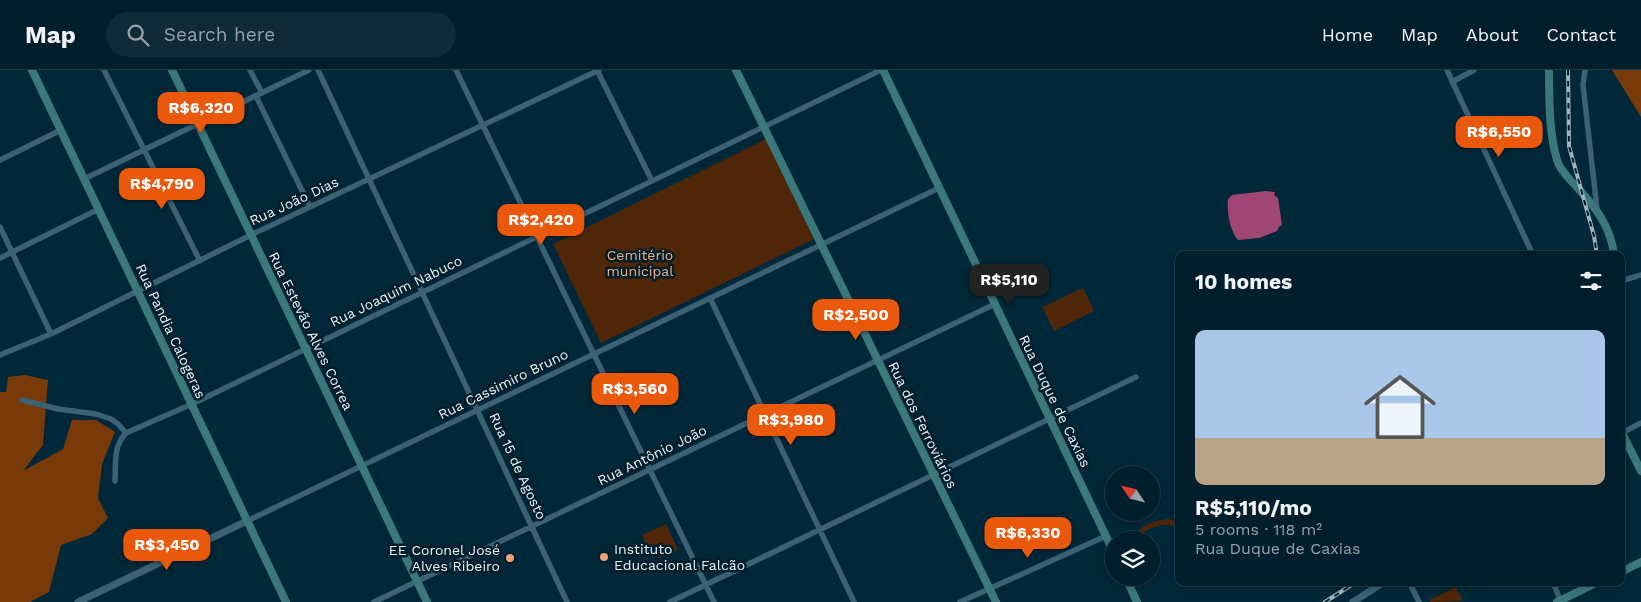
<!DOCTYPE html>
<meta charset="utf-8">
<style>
body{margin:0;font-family:"Work Sans",sans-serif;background:#0e2b37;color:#f1f3f6;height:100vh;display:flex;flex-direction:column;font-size:19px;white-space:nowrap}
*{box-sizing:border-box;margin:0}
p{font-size:16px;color:#95a2a9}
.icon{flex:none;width:28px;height:28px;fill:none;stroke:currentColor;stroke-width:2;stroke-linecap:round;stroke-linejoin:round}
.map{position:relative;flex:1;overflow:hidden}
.sheet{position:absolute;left:1175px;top:181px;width:450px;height:335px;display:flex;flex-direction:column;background:#001e2b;border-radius:10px;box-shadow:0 2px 8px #0003,0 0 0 1px #223c47}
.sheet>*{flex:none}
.needle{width:32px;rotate:305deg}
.tools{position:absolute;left:1105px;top:396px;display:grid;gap:10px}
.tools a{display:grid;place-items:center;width:55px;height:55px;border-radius:50%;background:#001e2b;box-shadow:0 2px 8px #0003,0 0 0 1px #223c47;font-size:25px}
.price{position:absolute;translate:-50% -42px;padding:0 11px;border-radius:10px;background:#ea580c;color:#fff;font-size:16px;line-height:32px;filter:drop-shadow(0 1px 2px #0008)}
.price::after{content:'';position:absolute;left:50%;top:30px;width:15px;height:11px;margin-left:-8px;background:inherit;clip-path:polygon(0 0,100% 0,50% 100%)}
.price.active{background:#222;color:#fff}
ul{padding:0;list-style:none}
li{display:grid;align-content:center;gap:10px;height:265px;padding:0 20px}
li span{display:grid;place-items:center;height:155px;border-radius:10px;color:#555}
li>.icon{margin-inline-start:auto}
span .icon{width:90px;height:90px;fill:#fffc;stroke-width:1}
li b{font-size:21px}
h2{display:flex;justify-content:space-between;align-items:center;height:60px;padding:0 20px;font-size:21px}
header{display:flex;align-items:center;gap:30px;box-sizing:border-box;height:70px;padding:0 25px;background:#001e2b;border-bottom:1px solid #223c47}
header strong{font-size:24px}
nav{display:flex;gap:28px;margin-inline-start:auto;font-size:18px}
.search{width:350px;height:45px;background:#0e2b37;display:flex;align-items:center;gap:12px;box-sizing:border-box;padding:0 18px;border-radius:28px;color:#95a2a9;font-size:19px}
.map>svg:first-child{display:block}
</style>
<header>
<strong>Map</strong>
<div class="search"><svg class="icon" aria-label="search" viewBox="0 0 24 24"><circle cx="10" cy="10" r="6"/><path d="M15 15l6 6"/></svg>Search here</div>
<nav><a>Home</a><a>Map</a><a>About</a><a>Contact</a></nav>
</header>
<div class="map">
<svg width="1641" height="532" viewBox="0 0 1641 532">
<rect width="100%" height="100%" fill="#002839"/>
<path fill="#502609" d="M766 69 814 169 601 273 553 174Z
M1083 218 1094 241 1054 261 1042 237Z
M1168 449 1179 451V459C1166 449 1145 458 1137 470H1130C1140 456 1151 451 1168 449Z
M666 454 678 480 661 488 651 485 642 465Z
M1456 517 1463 531 1431 532 1429 530Z"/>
<path fill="#793a0a" d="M1612 0H1641V47Z
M25 305 48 310 43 375 23 401 63 379 72 350H96L115 362 102 394 98 428 108 448 92 464 61 475 49 522 30 532H0V322H6L8 307Z"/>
<path fill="#9f4673" d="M1266 121 1275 122 1274 125 1278 128 1282 155 1279 157 1277 161 1259 168 1238 170C1229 158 1227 143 1228 129L1232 125Z"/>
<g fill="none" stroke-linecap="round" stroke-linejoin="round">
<path stroke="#3b6174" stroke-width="5.5" d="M104 0 200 191
M250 0 262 23
M318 0 567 532
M456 0 714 532
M597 0 652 111
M1447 0 1533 185
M1585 0 1583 15 1597 139
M1452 12 1474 0
M256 26 310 137
M0 90 61 60
M84 109 309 0
M0 157 51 264
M0 188 99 139
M1621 211 1641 205
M710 228 854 532
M0 285 51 264 251 165 599 0
M22 330 58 339 96 344 111 349 118 354 126 363
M1622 363 1641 353
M115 411C116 394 113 376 126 363L192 334 881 0
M247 451 939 118
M1409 512 1419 532
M1553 512 1561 532
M374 532 995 234
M670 532 1136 307
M960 532 1106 466"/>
<path stroke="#3b6174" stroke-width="7" d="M78 532 247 451
M1353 532 1384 512"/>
<path stroke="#3a787c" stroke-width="8" d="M32 0 286 532
M172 0 427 532
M736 0 996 532
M883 0 1114 483
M1549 0C1549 26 1549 71 1559 95 1563 103 1570 110 1576 116 1595 137 1611 156 1614 185
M1621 361 1641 401
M1621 502 1641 492
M1126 508 1137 532
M1557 532 1598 512"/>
<g stroke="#9fb4be" stroke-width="4">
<path id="rail" d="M1568 0 1569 76 1594 166 1597 185
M1325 532 1356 512"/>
</g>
<use href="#rail" stroke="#011e2b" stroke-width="2" stroke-dasharray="5.5" stroke-linecap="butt"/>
</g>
<g fill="#efa376" stroke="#011e2b" stroke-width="2">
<circle cx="604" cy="487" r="5"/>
<circle cx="510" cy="488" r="5"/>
</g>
<g text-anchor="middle" stroke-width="5" stroke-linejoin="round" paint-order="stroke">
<g font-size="14" fill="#e9f6fc" stroke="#011e2b">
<text transform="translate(294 131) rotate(-25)" y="5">Rua João Dias</text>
<text transform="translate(396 221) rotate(-26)" y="5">Rua Joaquim Nabuco</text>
<text transform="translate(171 261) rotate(65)" y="5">Rua Pandia Calogeras</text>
<text transform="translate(311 261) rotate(64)" y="5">Rua Estevão Alves Correa</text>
<text transform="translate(503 314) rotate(-26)" y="5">Rua Cassimiro Bruno</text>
<text transform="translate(1055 331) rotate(64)" y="5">Rua Duque de Caxias</text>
<text transform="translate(923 355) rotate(64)" y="5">Rua dos Ferroviários</text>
<text transform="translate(652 385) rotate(-26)" y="5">Rua Antônio João</text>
<text transform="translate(518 396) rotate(65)" y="5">Rua 15 de Agosto</text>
</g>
<g font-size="14" fill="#f2ae87" stroke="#011e2b">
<text x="640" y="190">Cemitério<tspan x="640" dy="16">municipal</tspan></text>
</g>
<g font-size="14" fill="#e9f6fc" stroke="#011e2b" text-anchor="start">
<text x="614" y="484">Instituto<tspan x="614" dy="16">Educacional Falcão</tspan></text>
<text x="500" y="485" text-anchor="end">EE Coronel José<tspan x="500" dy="16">Alves Ribeiro</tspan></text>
</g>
</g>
</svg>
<div class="tools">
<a><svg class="needle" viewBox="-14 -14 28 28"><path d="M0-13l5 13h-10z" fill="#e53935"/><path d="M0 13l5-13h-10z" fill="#95a2a9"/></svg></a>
<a><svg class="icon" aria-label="layers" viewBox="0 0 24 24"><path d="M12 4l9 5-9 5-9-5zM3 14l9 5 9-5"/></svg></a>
</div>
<b class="price" style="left:201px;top:64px">R$6,320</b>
<b class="price" style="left:1499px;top:88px">R$6,550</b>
<b class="price" style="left:162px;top:140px">R$4,790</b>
<b class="price" style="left:541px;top:176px">R$2,420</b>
<b class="price active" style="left:1009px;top:236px">R$5,110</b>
<b class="price" style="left:856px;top:271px">R$2,500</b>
<b class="price" style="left:635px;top:345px">R$3,560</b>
<b class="price" style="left:791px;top:376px">R$3,980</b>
<b class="price" style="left:1028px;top:489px">R$6,330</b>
<b class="price" style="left:167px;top:501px">R$3,450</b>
<section class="sheet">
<h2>10 homes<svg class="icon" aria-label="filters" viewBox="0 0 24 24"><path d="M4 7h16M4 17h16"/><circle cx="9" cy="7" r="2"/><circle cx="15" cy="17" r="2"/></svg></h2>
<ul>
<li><span style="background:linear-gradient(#a9c7e8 70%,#b9a48a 0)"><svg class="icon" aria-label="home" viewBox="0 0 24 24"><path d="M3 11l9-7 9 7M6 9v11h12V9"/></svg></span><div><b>R$5,110/mo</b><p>5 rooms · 118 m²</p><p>Rua Duque de Caxias</p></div></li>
</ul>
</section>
</div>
